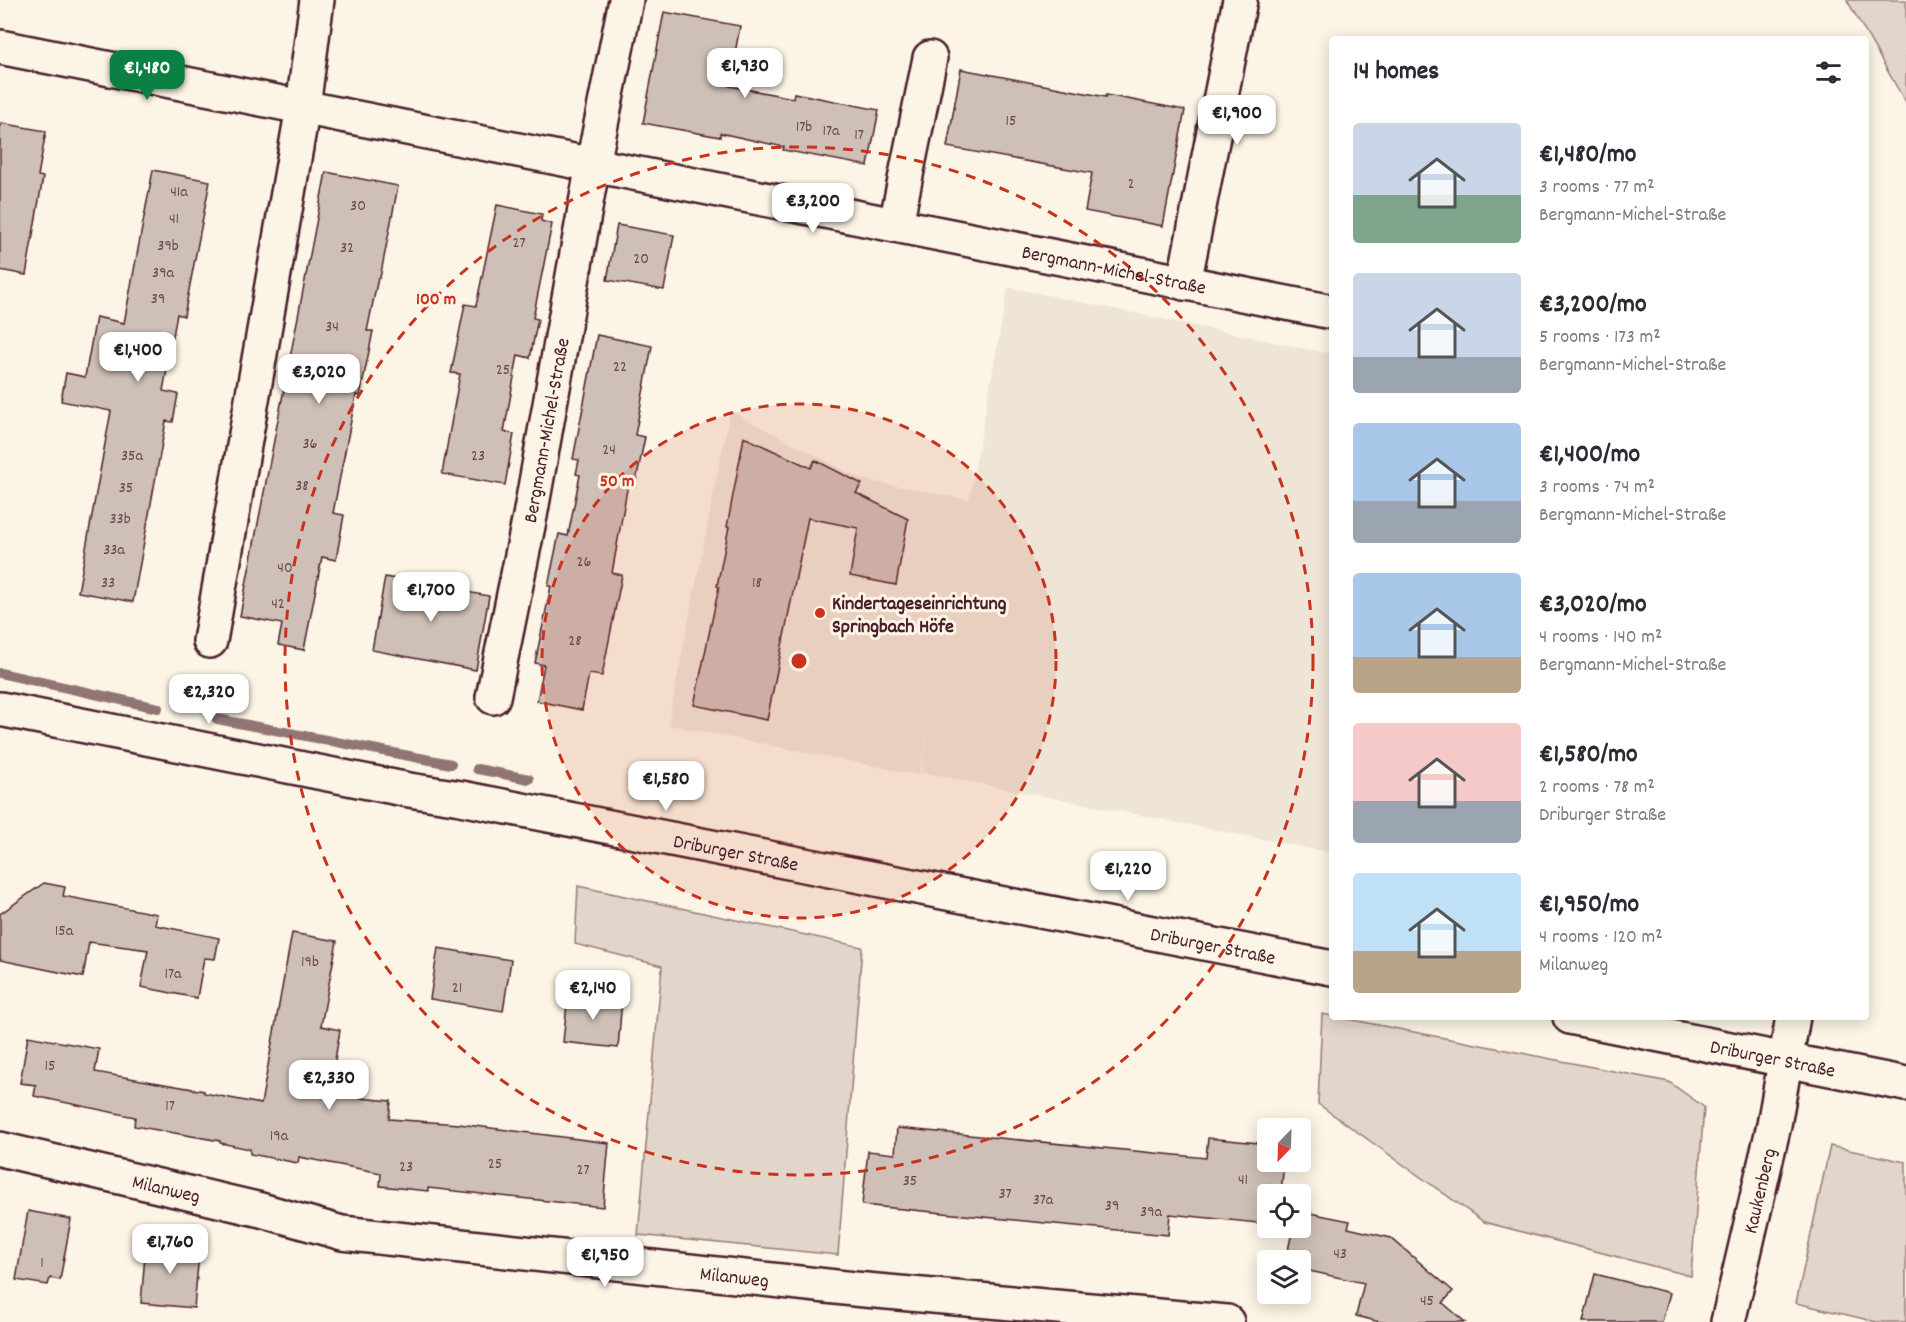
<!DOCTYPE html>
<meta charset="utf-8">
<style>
body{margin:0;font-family:Dekko,sans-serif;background:#f2f2f3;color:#2b2b33;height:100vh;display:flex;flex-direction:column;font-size:22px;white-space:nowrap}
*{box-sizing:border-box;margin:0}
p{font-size:20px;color:#7c7c81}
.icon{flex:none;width:33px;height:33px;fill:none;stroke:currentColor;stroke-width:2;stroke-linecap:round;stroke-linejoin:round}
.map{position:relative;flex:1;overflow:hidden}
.side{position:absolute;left:1329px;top:36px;width:540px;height:984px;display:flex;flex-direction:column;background:#fff;border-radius:6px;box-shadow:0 3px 15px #0003}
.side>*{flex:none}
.needle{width:39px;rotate:203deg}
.buttons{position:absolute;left:1257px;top:1118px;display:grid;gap:12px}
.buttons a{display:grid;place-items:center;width:54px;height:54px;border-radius:6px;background:#fff;box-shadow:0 3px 15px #0003;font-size:30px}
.price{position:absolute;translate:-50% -51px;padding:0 14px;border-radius:12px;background:#fff;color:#222;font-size:20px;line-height:39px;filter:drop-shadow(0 2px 3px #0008)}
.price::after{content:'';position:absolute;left:50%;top:36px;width:18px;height:14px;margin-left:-9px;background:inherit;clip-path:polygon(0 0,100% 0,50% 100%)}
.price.on{background:#0b8043;color:#fff}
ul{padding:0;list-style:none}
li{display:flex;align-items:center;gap:18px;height:150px;padding:0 24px}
li span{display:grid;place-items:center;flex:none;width:168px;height:120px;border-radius:6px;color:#555}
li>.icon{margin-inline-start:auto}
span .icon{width:72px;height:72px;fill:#fffc;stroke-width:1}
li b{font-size:26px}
h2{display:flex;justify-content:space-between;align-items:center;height:72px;padding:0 24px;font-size:26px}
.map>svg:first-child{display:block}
</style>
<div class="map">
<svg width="1906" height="1322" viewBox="0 0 1906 1322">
<rect width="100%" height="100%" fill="#fcf5e5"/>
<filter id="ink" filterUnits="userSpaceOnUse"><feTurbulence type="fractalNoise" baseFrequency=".0167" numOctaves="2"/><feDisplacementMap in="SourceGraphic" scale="12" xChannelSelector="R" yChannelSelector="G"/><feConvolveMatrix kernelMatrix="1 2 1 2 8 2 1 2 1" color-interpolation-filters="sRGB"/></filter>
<g filter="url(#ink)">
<path fill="#eee5d7" d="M1008 287 1332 354V853L921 772 929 727 919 775 668 725 730 411 861 479 969 500Z"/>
<path fill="#e2d5ca" stroke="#967a7a" stroke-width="1.5" d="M1847 0H1906V103Z
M578 886 862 947 838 1255 638 1235 662 966 575 944Z
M1322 1014 1669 1082 1704 1107 1691 1276 1484 1222 1318 1104Z
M1830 1146 1906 1162V1322H1877L1796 1303Z"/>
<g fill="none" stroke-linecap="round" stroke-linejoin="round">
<path stroke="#917474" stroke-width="10" d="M0 673 158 708
M217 719 451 764
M477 769 529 779"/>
</g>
<path fill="#cfc0b7" stroke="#4a1f2b" stroke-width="1.5" d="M664 12 740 26 729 86 793 98 794 93 879 110 868 166 783 150 784 147 720 133V137L643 123Z
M961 69 1106 97V95L1185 110 1163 226 1085 211 1092 173 947 147Z
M0 123 46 131 38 176 43 177 26 275 0 270Z
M153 170 210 181 184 316 177 314 163 391 178 394 173 422 166 421 133 602 78 592 111 411 61 401 66 373 85 377 96 317 124 323Z
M326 172 398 186 380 278H378L367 331H373L360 396 356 395 333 513 344 515 336 560 322 557 304 650 278 645 282 624 240 616Z
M497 205 542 214 541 221 552 224 533 318 538 319 530 358 518 355 504 432 514 434 505 485 442 474 460 374 451 373 465 304 476 306Z
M617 225 674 235 664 290 607 280Z
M597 335 652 346 635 435 645 437 635 486 628 484 612 573 622 575 602 676 589 674 582 710 537 701 544 665 535 663 551 586H548L559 534 568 536 580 475 576 474 579 460 573 459Z
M744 437 811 468 815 460 862 484 856 493 908 519 896 585 850 576 858 528 808 518 767 720 694 705 719 587 717 586 729 527H727Z
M385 577 489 596 476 670 372 650Z
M44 883 65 887 63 896 157 914 155 925 219 938 215 959 204 958 197 998 141 987 148 950 89 942 83 977 0 960V914Z
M292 933 337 941 321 1026 340 1030 329 1095 391 1101 389 1119 459 1124 609 1143 603 1207 428 1188V1191L380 1186 381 1173 299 1157 298 1163 250 1154V1149L220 1143V1141L134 1126 135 1117 34 1096 36 1085 20 1083 28 1036 99 1049 95 1072 204 1091V1093L261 1104Z
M438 948 511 960 503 1011 430 999Z
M568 994 622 999 618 1048 563 1042Z
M897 1128 1206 1158 1208 1138 1268 1144V1161H1284L1281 1194H1268V1224L1170 1214 1168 1235 862 1205 868 1151 895 1154Z
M28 1211 71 1219 60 1280 50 1278 48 1285 16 1280Z
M1300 1211 1350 1221 1348 1228 1391 1238 1453 1291 1443 1303 1465 1322H1380L1356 1316 1364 1283 1300 1269V1260H1286L1293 1227H1300Z
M176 1239 186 1240 199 1254 194 1308 141 1303 146 1244 168 1246Z
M1595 1274 1670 1293 1662 1322H1583Z"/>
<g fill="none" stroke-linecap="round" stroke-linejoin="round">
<g stroke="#4a1f2b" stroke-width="38">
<g id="street">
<path id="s1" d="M0 47 1332 312"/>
<path d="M896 224 930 58"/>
<path d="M1184 283 1240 0"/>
<path d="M210 641 303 107 317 0"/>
<path id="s2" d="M493 697 530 516 593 164 626 0"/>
<path id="s3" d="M0 1149 261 1210 342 1233 854 1289 1227 1322"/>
<path id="s4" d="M1728 1322 1774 1125 1793 1017"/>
</g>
</g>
<g stroke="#4a1f2b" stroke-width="38">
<g id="secondary">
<path id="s5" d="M0 709 409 790 461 798 1332 968"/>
<path id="s6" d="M1570 1017 1906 1084"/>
</g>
</g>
<use href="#street" stroke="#fcf5e5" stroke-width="33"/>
<use href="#secondary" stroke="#fcf5e5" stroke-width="33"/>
</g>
</g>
<circle cx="799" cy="661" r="257" fill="#c8321e" fill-opacity=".12"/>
<g fill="none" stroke="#c8321e" stroke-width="3" stroke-dasharray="10 8">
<circle cx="799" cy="661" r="257"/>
<circle cx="799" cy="661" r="514"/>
</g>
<circle fill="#c8321e" stroke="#fcf5e5" stroke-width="2" cx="820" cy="613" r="6"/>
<g text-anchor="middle" stroke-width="6" stroke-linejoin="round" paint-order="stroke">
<g font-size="16" fill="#6b474e">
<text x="1011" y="125">15</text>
<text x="804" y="131">17b</text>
<text x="831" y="135">17a</text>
<text x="859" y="139">17</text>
<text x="1131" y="188">2</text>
<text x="179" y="196">41a</text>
<text x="358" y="210">30</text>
<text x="174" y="223">41</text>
<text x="519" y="247">27</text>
<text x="168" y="250">39b</text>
<text x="347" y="252">32</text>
<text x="641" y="263">20</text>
<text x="163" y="277">39a</text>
<text x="158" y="303">39</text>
<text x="332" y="331">34</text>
<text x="620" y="371">22</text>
<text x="503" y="374">25</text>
<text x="310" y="448">36</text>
<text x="609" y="454">24</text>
<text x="132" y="460">35a</text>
<text x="478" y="460">23</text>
<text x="302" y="490">38</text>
<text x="126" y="492">35</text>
<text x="120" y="523">33b</text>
<text x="114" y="554">33a</text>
<text x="584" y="566">26</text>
<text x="285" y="572">40</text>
<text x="108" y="587">33</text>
<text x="757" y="587">18</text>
<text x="278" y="608">42</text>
<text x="575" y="645">28</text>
<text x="64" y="935">15a</text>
<text x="310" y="966">19b</text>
<text x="173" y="978">17a</text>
<text x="457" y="992">21</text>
<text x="50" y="1070">15</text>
<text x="170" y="1110">17</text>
<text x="279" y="1140">19a</text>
<text x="495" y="1168">25</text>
<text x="406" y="1171">23</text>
<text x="583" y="1174">27</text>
<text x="1243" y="1184">41</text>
<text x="910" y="1185">35</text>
<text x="1005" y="1198">37</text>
<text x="1043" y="1204">37a</text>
<text x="1112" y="1210">39</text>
<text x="1151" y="1216">39a</text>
<text x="1340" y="1258">43</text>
<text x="42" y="1267">1</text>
<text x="1427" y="1305">45</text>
</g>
<g font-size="20" fill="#4a1f2b" stroke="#fcf5e5">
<text dy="7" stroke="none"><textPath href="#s1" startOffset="1136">Bergmann-Michel-Straße</textPath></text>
<text dy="7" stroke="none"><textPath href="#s2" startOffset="272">Bergmann-Michel-Straße</textPath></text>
<text dy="7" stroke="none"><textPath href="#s5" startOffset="750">Driburger Straße</textPath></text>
<text dy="7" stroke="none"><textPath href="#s5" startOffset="1236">Driburger Straße</textPath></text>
<text dy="7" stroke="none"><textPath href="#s6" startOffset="207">Driburger Straße</textPath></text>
<text dy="7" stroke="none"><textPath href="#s3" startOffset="171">Milanweg</textPath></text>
<text dy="7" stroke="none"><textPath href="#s4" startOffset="135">Kaukenberg</textPath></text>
<text dy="7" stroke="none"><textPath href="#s3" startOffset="747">Milanweg</textPath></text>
</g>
<g font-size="20" font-weight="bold" fill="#4a1f2b" stroke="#fcf5e5" text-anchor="start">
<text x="832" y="609">Kindertageseinrichtung<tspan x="832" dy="23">Springbach Höfe</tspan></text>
</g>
</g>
<circle cx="799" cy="661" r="9" fill="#c8321e" stroke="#fcf5e5" stroke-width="3"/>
<g font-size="18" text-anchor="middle" font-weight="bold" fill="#c8321e" stroke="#fcf5e5" stroke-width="6" stroke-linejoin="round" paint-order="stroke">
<text x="436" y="304">100 m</text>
<text x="617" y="486">50 m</text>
</g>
</svg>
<div class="buttons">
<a><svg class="needle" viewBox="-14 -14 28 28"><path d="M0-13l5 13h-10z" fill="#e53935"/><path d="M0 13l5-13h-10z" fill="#7c7c81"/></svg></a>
<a><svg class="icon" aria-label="locate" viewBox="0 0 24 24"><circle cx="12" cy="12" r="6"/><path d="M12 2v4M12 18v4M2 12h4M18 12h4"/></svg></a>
<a><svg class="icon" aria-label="layers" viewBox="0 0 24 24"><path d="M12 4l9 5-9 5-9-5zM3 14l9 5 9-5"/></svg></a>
</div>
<b class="price" style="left:745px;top:99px">€1,930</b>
<b class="price on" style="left:147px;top:101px">€1,480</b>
<b class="price" style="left:1237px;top:146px">€1,900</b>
<b class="price" style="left:813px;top:234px">€3,200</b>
<b class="price" style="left:138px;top:383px">€1,400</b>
<b class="price" style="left:319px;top:405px">€3,020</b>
<b class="price" style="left:431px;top:623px">€1,700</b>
<b class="price" style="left:209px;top:725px">€2,320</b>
<b class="price" style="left:666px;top:812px">€1,580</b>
<b class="price" style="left:1128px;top:902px">€1,220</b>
<b class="price" style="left:593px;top:1021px">€2,140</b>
<b class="price" style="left:329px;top:1111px">€2,330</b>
<b class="price" style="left:170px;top:1275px">€1,760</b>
<b class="price" style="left:605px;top:1288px">€1,950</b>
<section class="side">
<h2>14 homes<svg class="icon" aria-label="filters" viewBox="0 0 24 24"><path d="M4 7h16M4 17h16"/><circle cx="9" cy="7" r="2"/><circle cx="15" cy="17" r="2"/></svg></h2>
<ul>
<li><span style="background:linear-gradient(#c9d6e8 60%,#7fa58c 0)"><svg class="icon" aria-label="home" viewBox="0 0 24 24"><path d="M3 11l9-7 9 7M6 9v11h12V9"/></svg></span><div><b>€1,480/mo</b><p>3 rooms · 77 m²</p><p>Bergmann-Michel-Straße</p></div></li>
<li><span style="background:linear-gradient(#c9d6e8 70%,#9aa5b1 0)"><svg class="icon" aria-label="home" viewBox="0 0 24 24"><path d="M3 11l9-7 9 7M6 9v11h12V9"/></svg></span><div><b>€3,200/mo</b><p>5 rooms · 173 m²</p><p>Bergmann-Michel-Straße</p></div></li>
<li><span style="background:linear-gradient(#a9c7e8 65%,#9aa5b1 0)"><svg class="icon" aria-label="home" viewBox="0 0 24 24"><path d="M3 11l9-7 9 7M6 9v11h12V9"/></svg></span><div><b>€1,400/mo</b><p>3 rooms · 74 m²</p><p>Bergmann-Michel-Straße</p></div></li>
<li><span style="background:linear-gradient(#a9c7e8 70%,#b9a48a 0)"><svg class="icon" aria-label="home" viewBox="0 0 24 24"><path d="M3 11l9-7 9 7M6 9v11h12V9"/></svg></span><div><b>€3,020/mo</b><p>4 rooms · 140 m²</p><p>Bergmann-Michel-Straße</p></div></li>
<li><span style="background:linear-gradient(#f6c9c9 65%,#9aa5b1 0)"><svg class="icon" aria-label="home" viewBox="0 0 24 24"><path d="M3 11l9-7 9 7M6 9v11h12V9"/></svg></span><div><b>€1,580/mo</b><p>2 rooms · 78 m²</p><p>Driburger Straße</p></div></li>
<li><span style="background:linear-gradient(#bfe0f5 65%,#b9a48a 0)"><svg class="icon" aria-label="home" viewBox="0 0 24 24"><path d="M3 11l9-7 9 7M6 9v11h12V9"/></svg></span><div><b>€1,950/mo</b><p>4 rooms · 120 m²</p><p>Milanweg</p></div></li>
</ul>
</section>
</div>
